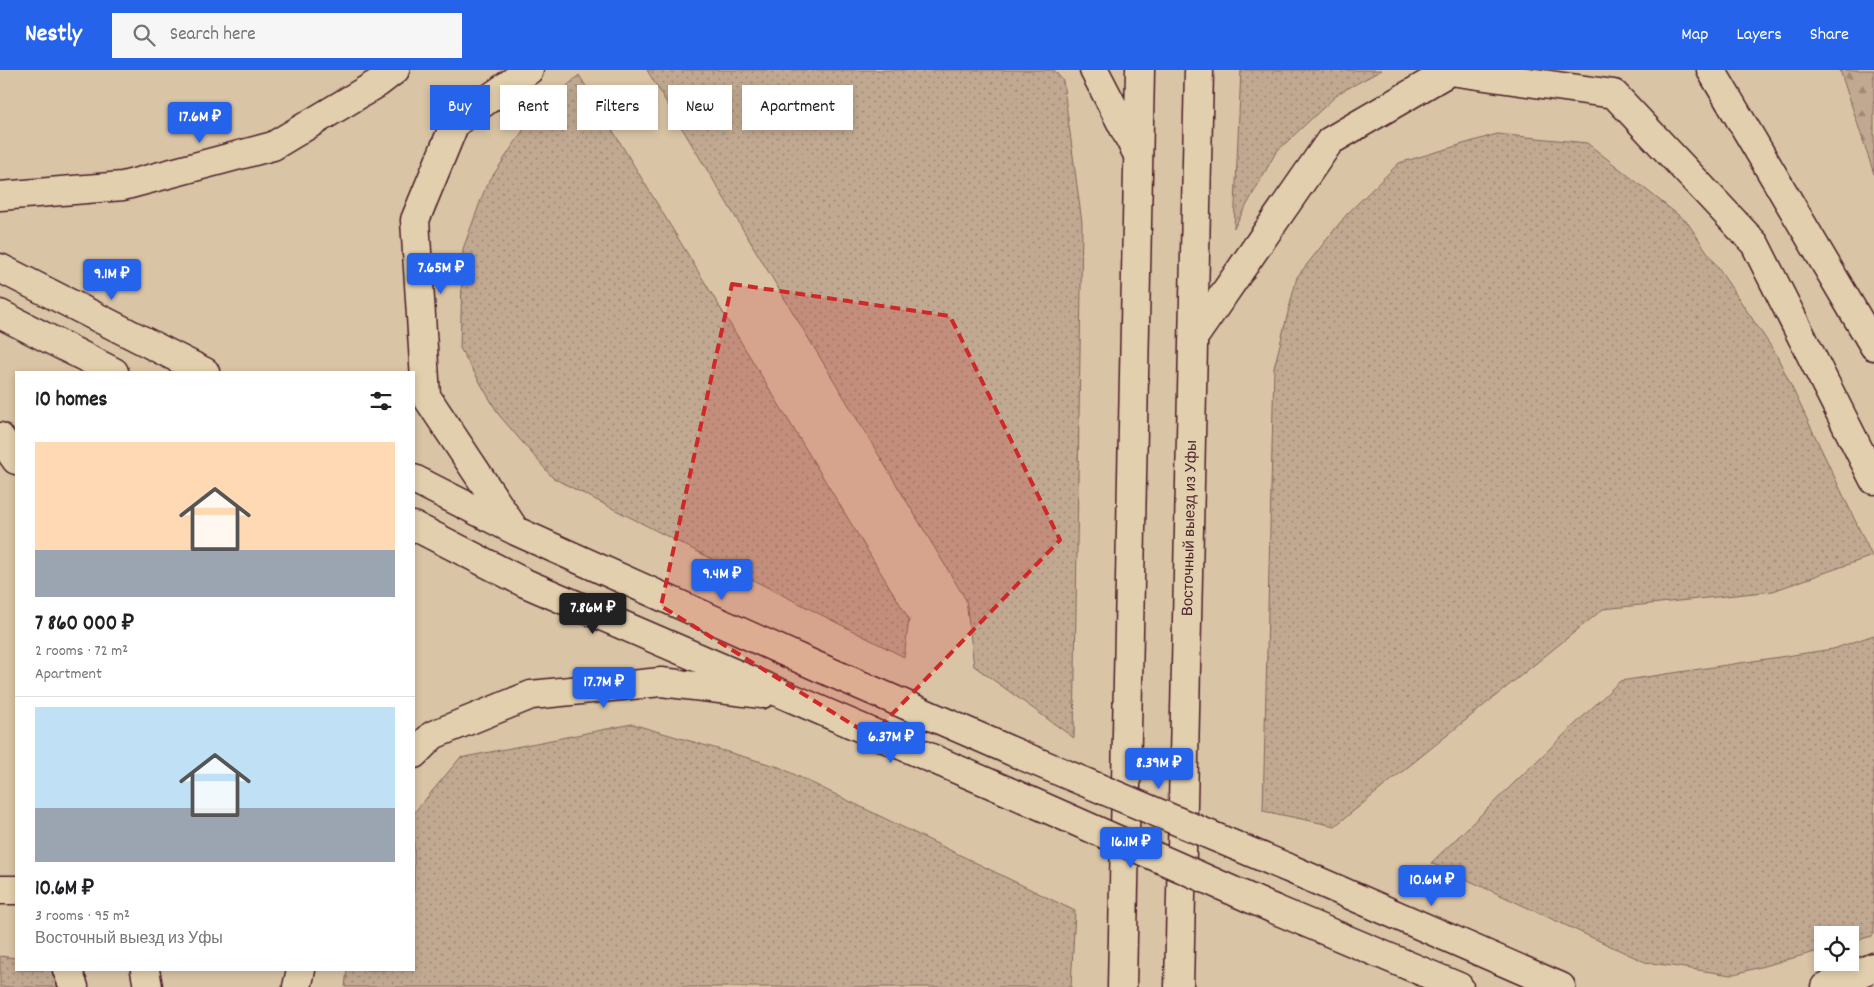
<!DOCTYPE html>
<meta charset="utf-8">
<style>
body{margin:0;font-family:Dekko,sans-serif;background:#f6f6f6;color:#202124;height:100vh;display:flex;flex-direction:column;font-size:19px;white-space:nowrap}
*{box-sizing:border-box;margin:0}
p{font-size:16px;color:#757577}
.icon{flex:none;width:28px;height:28px;fill:none;stroke:currentColor;stroke-width:2;stroke-linecap:round;stroke-linejoin:round}
.map{position:relative;flex:1;overflow:hidden}
.details{position:absolute;left:15px;top:301px;width:400px;height:600px;display:flex;flex-direction:column;background:#fff;border-radius:0px;box-shadow:0 2px 8px #0003}
.details>*{flex:none}
.banner{position:absolute;left:430px;top:15px;width:475px;height:45px;display:flex;gap:10px}
.controls{position:absolute;left:1814px;top:856px;display:grid;gap:10px}
.controls a{display:grid;place-items:center;width:45px;height:45px;border-radius:0px;background:#fff;box-shadow:0 2px 8px #0003;font-size:25px}
.price{position:absolute;translate:-50% -42px;padding:0 11px;border-radius:5px;background:#2563eb;color:#fff;font-size:16px;line-height:32px;filter:drop-shadow(0 1px 2px #0008)}
.price::after{content:'';position:absolute;left:50%;top:30px;width:15px;height:11px;margin-left:-8px;background:inherit;clip-path:polygon(0 0,100% 0,50% 100%)}
.price.current{background:#222;color:#fff}
ul{padding:0;list-style:none}
li{display:grid;align-content:center;gap:10px;height:265px;padding:0 20px}
li+li{border-top:1px solid #e0e0e0}
li span{display:grid;place-items:center;height:155px;border-radius:0px;color:#555}
li>.icon{margin-inline-start:auto}
span .icon{width:90px;height:90px;fill:#fffc;stroke-width:1}
li b{font-size:21px}
h2{display:flex;justify-content:space-between;align-items:center;height:60px;padding:0 20px;font-size:21px}
.tag{padding:0 18px;border-radius:0px;background:#fff;box-shadow:0 2px 8px #0003;font-size:18px;line-height:45px}
.tag.current{background:#2563eb;color:#fff}
header{display:flex;align-items:center;gap:30px;box-sizing:border-box;height:70px;padding:0 25px;background:#2563eb;color:#fff}
header strong{font-size:24px}
nav{display:flex;gap:28px;margin-inline-start:auto;font-size:18px}
.search{width:350px;height:45px;background:#f6f6f6;display:flex;align-items:center;gap:12px;box-sizing:border-box;padding:0 18px;border-radius:0px;color:#757577;font-size:19px}
.map>svg:first-child{display:block}
</style>
<header>
<strong>Nestly</strong>
<div class="search"><svg class="icon" aria-label="search" viewBox="0 0 24 24"><circle cx="10" cy="10" r="6"/><path d="M15 15l6 6"/></svg>Search here</div>
<nav><a>Map</a><a>Layers</a><a>Share</a></nav>
</header>
<div class="map">
<svg width="1874" height="917" viewBox="0 0 1874 917">
<defs>
<pattern id="grass-dots" width="8" height="8" patternUnits="userSpaceOnUse" patternTransform="scale(1.25)"><rect width="8" height="8" fill="#c1a991"/><path d="M2 2h.1M6 6h.1" fill="none" stroke="#9f8977" stroke-width="1.8" stroke-linecap="round"/></pattern>
<pattern id="forest-firs" width="22" height="20" patternUnits="userSpaceOnUse" patternTransform="scale(1.25)"><rect width="22" height="20" fill="#c1a991"/><path d="M5 1l3.5 6h-7zM16 11l3.5 6h-7z" fill="#9f8977"/></pattern>
</defs>
<rect width="100%" height="100%" fill="#d9c4a5"/>
<filter id="ink" filterUnits="userSpaceOnUse"><feTurbulence type="fractalNoise" baseFrequency=".02" numOctaves="2"/><feDisplacementMap in="SourceGraphic" scale="10" xChannelSelector="R" yChannelSelector="G"/><feConvolveMatrix kernelMatrix="1 2 1 2 8 2 1 2 1" color-interpolation-filters="sRGB"/></filter>
<g filter="url(#ink)">
<path fill="url(#grass-dots)" stroke="#86645e" d="M647 0H1054L1063 11 1082 153 1074 668 974 596 966 530Z
M1241 0H1382L1339 23 1276 82 1234 158Z
M579 5 909 549 904 587 553 408 499 345 460 278 463 179 486 116 530 50Z
M1497 64 1587 73 1687 152 1776 284 1872 486 1773 521 1603 539 1335 756 1263 741 1274 298 1297 207 1347 144 1399 93Z
M1874 565V864L1872 866 1850 872V865H1822V880L1731 905 1645 892 1431 793 1620 611 1833 579Z
M632 654 779 697 1075 841 1071 917H345L347 900H414V743L460 688Z
M0 886 16 888V900H57L60 917H0Z"/>
<path fill="url(#forest-firs)" stroke="#86645e" d="M1840 0H1874V104Z"/>
<g fill="none" stroke-linecap="round" stroke-linejoin="round">
<g stroke="#4a1f2b" stroke-width="31">
<path id="street" d="M0 820H16
M67 900 74 917"/>
</g>
<g stroke="#4a1f2b" stroke-width="31">
<path id="secondary" d="M1094 0 1138 85
M1711 0 1874 276
M0 126 123 116 273 76 378 13 395 0
M0 198 205 302
M0 244 114 302
M1194 267 1330 71 1450 1 1614 24 1755 174 1874 410
M0 367 16 390
M414 409 516 461 814 595 1016 683
M414 456 525 513 1005 720
M515 460 426 326 415 150 455 53 529 0
M414 684 433 665 531 625 661 612 762 624
M1286 797 1561 917
M1274 839 1459 917
M145 900 148 917
M297 917 301 900
M1825 917 1874 897"/>
</g>
<g stroke="#4a1f2b" stroke-width="31">
<g id="primary">
<path d="M1122 917 1140 0"/>
<path id="s1" d="M1179 917 1199 0"/>
</g>
</g>
<use href="#street" stroke="#e2cfad" stroke-width="28"/>
<use href="#secondary" stroke="#e2cfad" stroke-width="28"/>
<use href="#primary" stroke="#e2cfad" stroke-width="28"/>
<g stroke="#4a1f2b" stroke-width="31" stroke-linecap="butt">
<path id="secondary-bridge" d="M1016 683 1286 797
M1005 720 1274 839"/>
</g>
<use href="#secondary-bridge" stroke="#e2cfad" stroke-width="28"/>
</g>
</g>
<path fill="#cf2828" fill-opacity="0.2" stroke="#cf2828" stroke-width="4" stroke-dasharray="10 6" stroke-linejoin="round" d="M732 214 950 246 1060 470 871 666 661 536Z"/>
<g text-anchor="middle" stroke-width="4" stroke-linejoin="round" paint-order="stroke">
<g font-size="15" fill="#4a1f2b" stroke="#e2cfad">
<text dy="5" stroke="none"><textPath href="#s1" startOffset="459">Восточный выезд из Уфы</textPath></text>
</g>
</g>
</svg>
<div class="controls">
<a><svg class="icon" aria-label="locate" viewBox="0 0 24 24"><circle cx="12" cy="12" r="6"/><path d="M12 2v4M12 18v4M2 12h4M18 12h4"/></svg></a>
</div>
<b class="price" style="left:200px;top:74px">17.6M ₽</b>
<b class="price" style="left:441px;top:225px">7.65M ₽</b>
<b class="price" style="left:112px;top:231px">9.1M ₽</b>
<b class="price" style="left:722px;top:531px">9.4M ₽</b>
<b class="price current" style="left:593px;top:565px">7.86M ₽</b>
<b class="price" style="left:604px;top:639px">17.7M ₽</b>
<b class="price" style="left:891px;top:694px">6.37M ₽</b>
<b class="price" style="left:1159px;top:720px">8.39M ₽</b>
<b class="price" style="left:1131px;top:799px">16.1M ₽</b>
<b class="price" style="left:1432px;top:837px">10.6M ₽</b>
<div class="banner">
<a class="tag current">Buy</a>
<a class="tag">Rent</a>
<a class="tag">Filters</a>
<a class="tag">New</a>
<a class="tag">Apartment</a>
</div>
<section class="details">
<h2>10 homes<svg class="icon" aria-label="filters" viewBox="0 0 24 24"><path d="M4 7h16M4 17h16"/><circle cx="9" cy="7" r="2"/><circle cx="15" cy="17" r="2"/></svg></h2>
<ul>
<li><span style="background:linear-gradient(#ffd9b3 70%,#9aa5b1 0)"><svg class="icon" aria-label="home" viewBox="0 0 24 24"><path d="M3 11l9-7 9 7M6 9v11h12V9"/></svg></span><div><b>7 860 000 ₽</b><p>2 rooms · 72 m²</p><p>Apartment</p></div></li>
<li><span style="background:linear-gradient(#bfe0f5 65%,#9aa5b1 0)"><svg class="icon" aria-label="home" viewBox="0 0 24 24"><path d="M3 11l9-7 9 7M6 9v11h12V9"/></svg></span><div><b>10.6M ₽</b><p>3 rooms · 95 m²</p><p>Восточный выезд из Уфы</p></div></li>
</ul>
</section>
</div>
